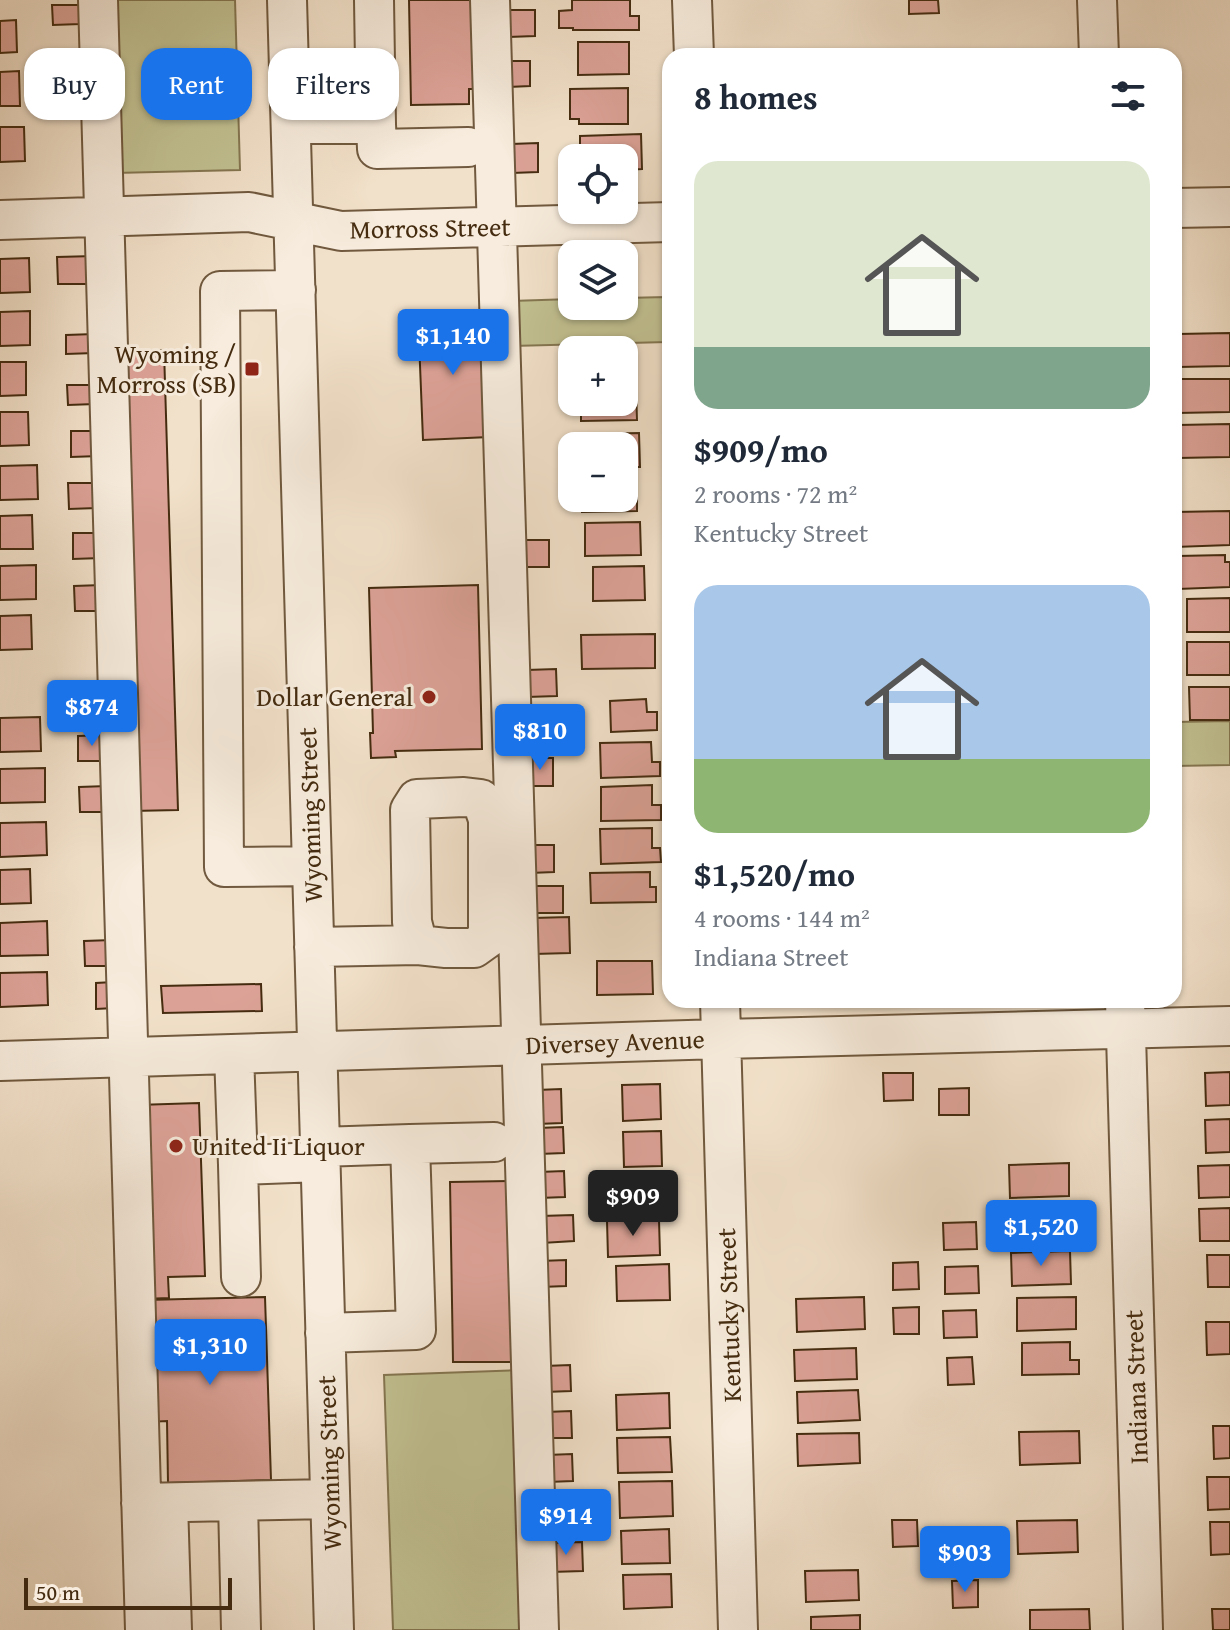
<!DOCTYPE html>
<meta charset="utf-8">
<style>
body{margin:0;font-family:"Gentium Book Plus",serif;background:#f2f2f3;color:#1f2937;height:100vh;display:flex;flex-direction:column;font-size:30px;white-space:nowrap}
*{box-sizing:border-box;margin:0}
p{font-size:26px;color:#747a83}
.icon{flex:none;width:44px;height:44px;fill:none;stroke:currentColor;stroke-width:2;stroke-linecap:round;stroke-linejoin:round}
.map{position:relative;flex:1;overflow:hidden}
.details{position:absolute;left:662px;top:48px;width:520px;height:960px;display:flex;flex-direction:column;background:#fff;border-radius:24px;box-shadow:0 2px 6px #0004}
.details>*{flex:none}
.banner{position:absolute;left:24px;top:48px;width:518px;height:72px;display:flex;gap:16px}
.controls{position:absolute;left:558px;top:144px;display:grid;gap:16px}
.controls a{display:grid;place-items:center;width:80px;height:80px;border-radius:16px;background:#fff;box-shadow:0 2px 6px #0004;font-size:40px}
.scale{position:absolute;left:24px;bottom:20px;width:208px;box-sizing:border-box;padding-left:8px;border:4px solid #452c10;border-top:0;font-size:22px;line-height:28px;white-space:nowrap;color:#452c10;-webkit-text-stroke:6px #f7ecdd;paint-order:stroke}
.price{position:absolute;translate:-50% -68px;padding:0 18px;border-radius:8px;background:#1a73e8;color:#fff;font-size:26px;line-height:52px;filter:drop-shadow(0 2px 4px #0008)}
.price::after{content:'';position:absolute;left:50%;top:48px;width:24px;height:18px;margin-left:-12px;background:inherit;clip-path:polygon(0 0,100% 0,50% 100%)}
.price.current{background:#222;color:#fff}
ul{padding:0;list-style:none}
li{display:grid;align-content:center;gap:16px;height:424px;padding:0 32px}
li span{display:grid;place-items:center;height:248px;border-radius:24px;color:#555}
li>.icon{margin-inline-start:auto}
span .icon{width:144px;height:144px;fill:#fffc;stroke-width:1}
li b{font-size:34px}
h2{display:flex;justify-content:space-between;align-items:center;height:96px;padding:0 32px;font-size:34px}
.chip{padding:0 28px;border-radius:24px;background:#fff;box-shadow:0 2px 6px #0004;font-size:28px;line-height:72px}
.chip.current{background:#1a73e8;color:#fff}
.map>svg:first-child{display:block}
</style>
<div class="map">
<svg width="1230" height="1630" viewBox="0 0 1230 1630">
<rect width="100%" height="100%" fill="#f2e1ca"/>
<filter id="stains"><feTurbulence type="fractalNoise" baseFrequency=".0025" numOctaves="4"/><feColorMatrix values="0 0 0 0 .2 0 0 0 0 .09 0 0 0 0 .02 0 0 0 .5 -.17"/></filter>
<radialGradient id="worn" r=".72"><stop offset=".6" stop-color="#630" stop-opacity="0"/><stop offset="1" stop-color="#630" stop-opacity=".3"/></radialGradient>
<path fill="#c2c192" stroke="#847651" stroke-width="2" d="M110 0H235L240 170 115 173Z
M666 297 667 342 512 346 511 301 572 299V306H624V298Z
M1230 721V765L1174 766V722Z
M522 1370 530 1630H393L384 1375Z"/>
<path fill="#dca297" stroke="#452c10" stroke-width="2" d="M409 0H477L479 89H469V104L411 105Z
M572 0H630V16H639V30H573V28H559V11L572 10Z
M909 0H938L939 13 909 14Z
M52 5H80V24L53 25Z
M507 10H535V36L507 37Z
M16 20 17 52 0 53V21Z
M578 42H629V74L578 75Z
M87 56V76H59V57Z
M506 61H530V86L506 87Z
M19 71 20 106H0V72Z
M628 88V124H579V119H570V89Z
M0 127H24L25 161 0 162Z
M641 134 642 169 624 170V158H580V136Z
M538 143V172L512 173 511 144Z
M94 256V284H58L57 257Z
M29 258 30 292 0 293V259Z
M635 259 636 293H624V260Z
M30 311V345L0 346V312Z
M475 313V323H485L489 437 423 440 418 315Z
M1230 333V366L1178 367V334Z
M94 334V353L66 354V335Z
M632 344V377H624V350H583V345Z
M164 350 178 810 132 811 118 351Z
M0 362H26V395L0 396Z
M1177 379H1230V412L1177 413Z
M67 385H95V404L68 405Z
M624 388H636L637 420 581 421V402H624Z
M0 412H28L29 445 0 446Z
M1230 424V457L1178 458V425Z
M71 431H98L99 456 71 457Z
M639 433 640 467H624V446H584V434Z
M37 465 38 499 0 500V466Z
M624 478H637V511L582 512V498H624Z
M68 483H96L97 508 69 509Z
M1230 511V545L1175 547 1174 512Z
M32 515 33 549H0V516Z
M640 522 641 555 585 556V523Z
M73 533H101V558L73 559Z
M519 540H549V567H519Z
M1225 555V562H1230V587L1178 589V556Z
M36 565V599L0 600V566Z
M644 566 645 600 593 601V567Z
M102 585 103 611H75L74 586Z
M478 585 482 749 395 751 396 757 371 758 370 733H373L369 588Z
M1230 598V632H1187V599Z
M31 615 32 649 0 650V616Z
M655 634V668L582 669 581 635Z
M1187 642H1230V675H1187Z
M556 669 557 696 527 697V670Z
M76 686H104L105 711 77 712Z
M1189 687H1230V720H1190Z
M646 699 647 712H657V730L611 732 610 701Z
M40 717 41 751 0 752V718Z
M105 735 106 761H78V736Z
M651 742 652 762H660V776L601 778 600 743Z
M527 758H553V786H527Z
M45 768V802L0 803V769Z
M652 785V805H661V820L601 821V787Z
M107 786V812H80L79 787Z
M46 822 47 855 0 857V823Z
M652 828V848H660L661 862 601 864 600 829Z
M529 845H554V872L530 873Z
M30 869 31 903 0 904V870Z
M650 872V887H656V902L591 903 590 873Z
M533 886H563V913H533Z
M569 917 570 953 534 954 533 918Z
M47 921 48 955 0 956V923Z
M112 940V966H85L84 941Z
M597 961H652L653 994 597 995Z
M47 972 48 1005 0 1007V973Z
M113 982 114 1008 96 1009V983Z
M261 984 262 1011 163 1013 161 986Z
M1230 1072V1105L1206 1106 1205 1073Z
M883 1073H913V1100L884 1101Z
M660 1084 661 1119 623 1121 622 1085Z
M969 1088V1115H939V1089Z
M561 1089 562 1123 537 1124V1090Z
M199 1103 205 1276 168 1277 169 1298 143 1299 137 1105Z
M1230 1119V1152L1206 1153 1205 1120Z
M563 1127 564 1153 539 1154 538 1128Z
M661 1131 662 1166 624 1167 623 1132Z
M1069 1163V1196L1010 1198 1009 1165Z
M1230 1165V1197L1199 1198 1198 1166Z
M564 1171 565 1197 539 1198V1172Z
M672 1175 673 1210 620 1212 619 1176Z
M512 1181 515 1362H453L450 1182Z
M1069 1207 1070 1240 1011 1241 1010 1209Z
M1230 1208V1241H1200L1199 1209Z
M573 1215 574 1241 542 1243 541 1216Z
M659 1220 660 1255 608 1257 607 1221Z
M976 1222 977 1249 944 1250 943 1223Z
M1070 1251 1071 1284 1012 1286 1011 1253Z
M1207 1255H1230V1287H1208Z
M566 1260V1286L541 1287 540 1261Z
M918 1262 919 1289 893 1290V1263Z
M669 1264 670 1300 617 1301 616 1266Z
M978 1266 979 1293 945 1294V1267Z
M265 1297 271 1480 168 1483 167 1421 148 1422 145 1300Z
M864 1297 865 1329 797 1332 796 1299Z
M1076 1297V1329L1017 1331V1298Z
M919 1307V1334H894L893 1308Z
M976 1310 977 1337 944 1338 943 1311Z
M1206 1322H1230V1354L1207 1355Z
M1070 1342V1360H1079V1374L1022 1375V1343Z
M856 1348 857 1379 795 1381 794 1350Z
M972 1357 974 1384 948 1385 947 1358Z
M570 1365 571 1391 545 1392V1366Z
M858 1390 860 1420 798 1423 797 1392Z
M669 1393 670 1428 617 1430 616 1395Z
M571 1411 572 1438H546V1412Z
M1213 1426H1230V1458L1214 1459Z
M1079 1431 1080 1463 1020 1465 1019 1432Z
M859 1433 860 1463 798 1466 797 1434Z
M670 1437 672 1472 618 1473 617 1438Z
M572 1454 573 1481 548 1482 547 1455Z
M1207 1477H1230V1509L1208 1510Z
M672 1481 673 1516 620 1518 619 1482Z
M574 1498 575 1524 549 1525V1499Z
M892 1520H917L918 1546 893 1547Z
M1077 1520 1078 1552 1018 1554 1017 1521Z
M1210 1522H1230V1554L1211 1555Z
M669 1529 670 1563 622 1564 621 1531Z
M582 1542 583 1571 551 1572 550 1543Z
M858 1570 859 1600 806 1602 805 1571Z
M671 1574 672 1607 624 1609 623 1575Z
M978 1580V1607L953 1608 952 1581Z
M1089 1609 1090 1630H1030V1610Z
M1212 1609H1230V1630H1213Z
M860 1615V1630H811V1617Z"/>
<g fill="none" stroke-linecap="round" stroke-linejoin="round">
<g stroke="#70593e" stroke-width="42">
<path id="minor" d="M98 0 145 1630
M287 0 334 1630
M490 0 539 1630
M692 0 694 56
M1097 0 1099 56
M291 124H376L374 0
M376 124 377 149 468 147
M1174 208 1230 207
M0 220 249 212 341 231 670 222
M296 290 220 291 224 867 312 866
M314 947 418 945 446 948H474L488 938V819L481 799 464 797 417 799 410 810 412 922 418 945
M720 1000 738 1630
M1125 1000 1143 1630
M234 1054 238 1165
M0 1061 721 1039 1230 1026
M410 1144 494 1142
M320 1147 410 1144 416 1330 325 1333
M241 1277 238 1165 320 1162
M238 1502 241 1630
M141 1503 330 1499
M168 1503 172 1630"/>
</g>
<use href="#minor" stroke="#f7ecdd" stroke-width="38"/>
</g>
<g fill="#8f2418" stroke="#f7ecdd" stroke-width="3">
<rect x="244" y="361" width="16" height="16" rx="4"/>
<circle cx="429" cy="697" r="8"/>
<circle cx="176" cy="1146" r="8"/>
</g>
<g text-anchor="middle" stroke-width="6" stroke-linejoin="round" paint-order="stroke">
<g font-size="26" fill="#452c10" stroke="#f7ecdd">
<text transform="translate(430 228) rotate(-1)" y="9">Morross Street</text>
<text transform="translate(310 815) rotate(-92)" y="9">Wyoming Street</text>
<text transform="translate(615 1042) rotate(-2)" y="9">Diversey Avenue</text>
<text transform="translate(729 1315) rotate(-92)" y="9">Kentucky Street</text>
<text transform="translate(1136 1387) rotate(-92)" y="9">Indiana Street</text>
<text transform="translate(329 1463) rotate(-92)" y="9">Wyoming Street</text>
</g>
<g font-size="26" fill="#452c10" stroke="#f7ecdd" text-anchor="end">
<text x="236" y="363">Wyoming /<tspan x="236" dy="30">Morross (SB)</tspan></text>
<text x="413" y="706">Dollar General</text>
<text x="192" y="1155" text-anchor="start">United Ii Liquor</text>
</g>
</g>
<rect width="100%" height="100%" filter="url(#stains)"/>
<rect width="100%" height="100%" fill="url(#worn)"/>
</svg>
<div class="controls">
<a><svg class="icon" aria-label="locate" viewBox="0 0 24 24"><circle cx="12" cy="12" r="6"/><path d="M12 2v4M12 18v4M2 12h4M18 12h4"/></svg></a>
<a><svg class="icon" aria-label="layers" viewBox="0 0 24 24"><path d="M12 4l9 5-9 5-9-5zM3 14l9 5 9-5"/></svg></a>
<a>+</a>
<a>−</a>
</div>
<div class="scale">50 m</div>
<b class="price" style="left:453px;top:377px">$1,140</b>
<b class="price" style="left:92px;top:748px">$874</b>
<b class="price" style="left:540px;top:772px">$810</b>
<b class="price current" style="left:633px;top:1238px">$909</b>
<b class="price" style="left:1041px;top:1268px">$1,520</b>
<b class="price" style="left:210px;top:1387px">$1,310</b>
<b class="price" style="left:566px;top:1557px">$914</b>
<b class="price" style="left:965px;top:1594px">$903</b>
<div class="banner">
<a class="chip">Buy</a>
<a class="chip current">Rent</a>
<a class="chip">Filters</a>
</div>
<section class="details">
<h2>8 homes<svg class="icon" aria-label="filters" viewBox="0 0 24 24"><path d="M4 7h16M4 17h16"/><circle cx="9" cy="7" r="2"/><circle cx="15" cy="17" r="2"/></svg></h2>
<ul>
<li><span style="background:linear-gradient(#dfe7d0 75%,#7fa58c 0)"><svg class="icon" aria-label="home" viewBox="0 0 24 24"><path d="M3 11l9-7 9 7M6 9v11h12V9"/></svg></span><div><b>$909/mo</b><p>2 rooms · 72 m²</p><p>Kentucky Street</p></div></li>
<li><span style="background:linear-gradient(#a9c7e8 70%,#8fb573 0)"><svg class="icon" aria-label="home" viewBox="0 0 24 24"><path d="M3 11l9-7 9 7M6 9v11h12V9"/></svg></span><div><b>$1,520/mo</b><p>4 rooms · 144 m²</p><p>Indiana Street</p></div></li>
</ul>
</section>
</div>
